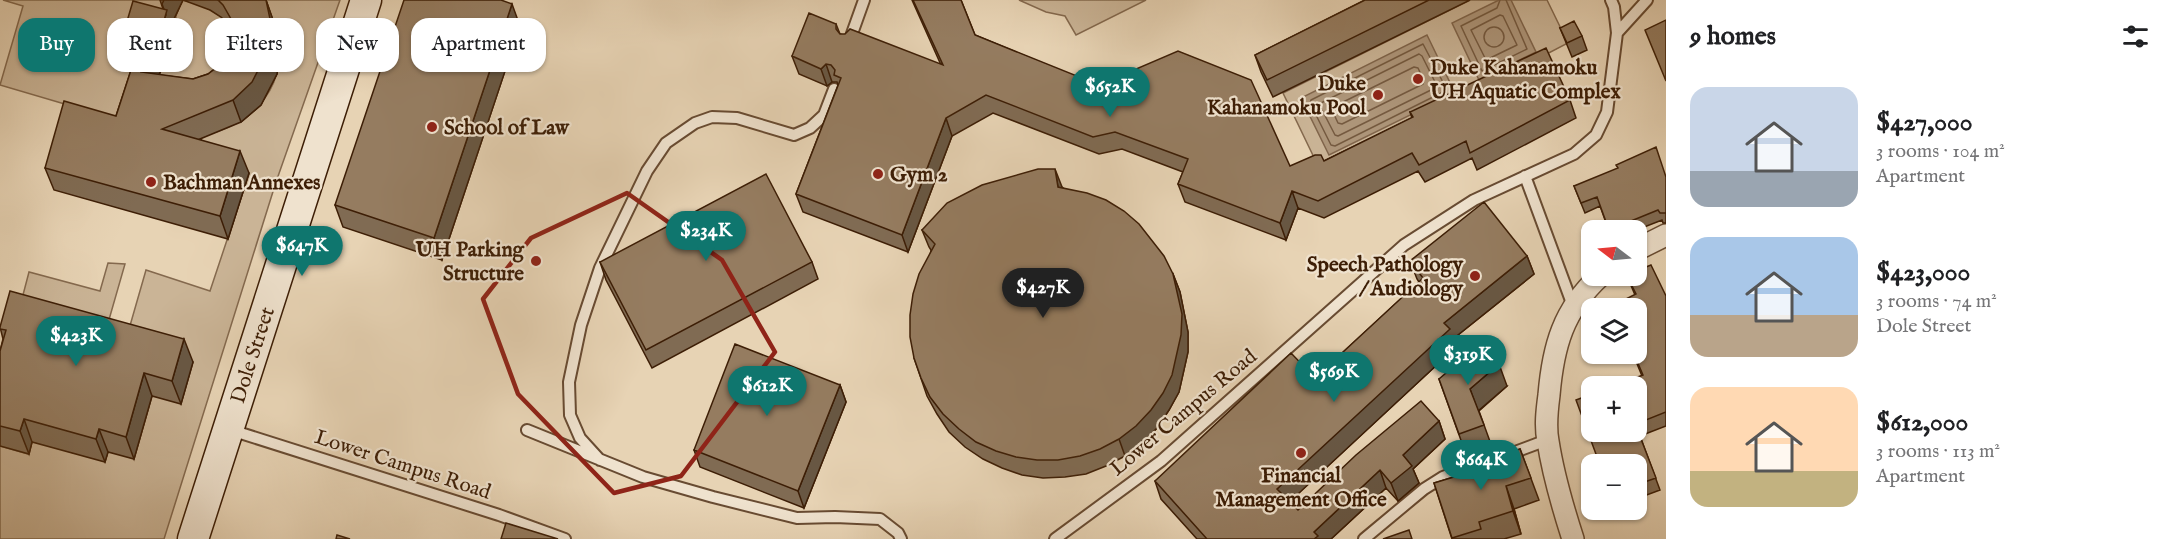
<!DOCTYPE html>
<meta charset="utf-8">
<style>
body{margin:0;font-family:"IM FELL English",serif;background:#f6f6f6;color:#202124;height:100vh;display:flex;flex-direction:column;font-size:22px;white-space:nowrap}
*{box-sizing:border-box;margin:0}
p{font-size:20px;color:#757577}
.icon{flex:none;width:33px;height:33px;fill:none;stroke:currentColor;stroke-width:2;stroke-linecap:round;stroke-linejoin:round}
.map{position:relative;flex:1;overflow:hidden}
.drawer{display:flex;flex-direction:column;background:#fff;width:510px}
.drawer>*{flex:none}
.top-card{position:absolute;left:18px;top:18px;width:570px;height:54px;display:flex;gap:12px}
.needle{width:39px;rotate:286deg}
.tools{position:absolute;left:1581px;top:220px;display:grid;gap:12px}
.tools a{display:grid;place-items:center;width:66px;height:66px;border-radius:12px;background:#fff;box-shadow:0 2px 4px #0004;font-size:30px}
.price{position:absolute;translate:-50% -51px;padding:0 14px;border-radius:21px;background:#0f766e;color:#fff;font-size:20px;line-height:39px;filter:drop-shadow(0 2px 3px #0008)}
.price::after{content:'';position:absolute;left:50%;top:36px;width:18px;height:14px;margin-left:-9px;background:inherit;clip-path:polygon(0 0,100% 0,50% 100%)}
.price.active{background:#222;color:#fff}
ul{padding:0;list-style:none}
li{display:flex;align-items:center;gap:18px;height:150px;padding:0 24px}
li span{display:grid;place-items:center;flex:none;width:168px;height:120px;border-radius:18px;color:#555}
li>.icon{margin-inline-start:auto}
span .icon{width:72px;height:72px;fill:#fffc;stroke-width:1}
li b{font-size:26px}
h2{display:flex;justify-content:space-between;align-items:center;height:72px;padding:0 24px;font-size:26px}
.tag{padding:0 21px;border-radius:18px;background:#fff;box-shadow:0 2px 4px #0004;font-size:21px;line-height:54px}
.tag.active{background:#0f766e;color:#fff}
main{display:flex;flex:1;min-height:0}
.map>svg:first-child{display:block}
</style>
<main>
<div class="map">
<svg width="1666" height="539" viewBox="0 0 1666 539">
<rect width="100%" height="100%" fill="#e7d3b4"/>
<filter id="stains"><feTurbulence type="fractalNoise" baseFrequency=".00333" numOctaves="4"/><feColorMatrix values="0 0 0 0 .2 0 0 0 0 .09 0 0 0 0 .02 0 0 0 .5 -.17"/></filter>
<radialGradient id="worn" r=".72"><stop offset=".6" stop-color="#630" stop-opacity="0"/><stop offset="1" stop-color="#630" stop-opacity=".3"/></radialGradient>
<path fill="#cab496" stroke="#84694e" stroke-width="1.5" d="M3 0H163L164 11 133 51 154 58 150 67 190 137C244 133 290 92 277 35 274 23 270 10 263 0H340L276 182 164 539H0V446L28 454 32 442 125 343 146 270 210 291 249 174 85 110 0 85 23 6Z
M182 0C203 4 232 17 238 40 240 49 231 76 229 87L156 81 174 41 176 29V16Z
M1019 0H1146L1076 35 1065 16 1046 12Z
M1470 0H1547L1567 41 1566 44 1321 172 1283 93Z
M108 263 125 264 104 337 18 314 29 272 100 291Z"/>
<path fill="#ad9579" stroke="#80654b" stroke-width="1.5" d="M1499 0H1511L1536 52 1479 80 1452 23Z
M1427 35 1455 93 1329 155 1301 98Z"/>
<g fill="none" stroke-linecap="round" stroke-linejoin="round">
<path stroke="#755a40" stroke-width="1.5" d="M1500 0 1497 8 1461 26 1482 71 1527 49 1506 0
M1500 15 1503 16 1517 45 1486 60 1471 30Z
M1484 37a10 10 0 1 1 20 0a10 10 0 1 1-20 0Z
M1423 44 1446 88 1445 91 1335 146 1331 145 1310 103 1311 100Z
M1419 54 1422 56 1436 84 1435 88 1338 136 1335 135 1320 106 1321 103Z
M1414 67 1418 68 1424 81 1423 84 1342 124 1338 123 1332 110 1333 107Z"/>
<g stroke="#684b32" stroke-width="14">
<path id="lane" d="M1611 0 1614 7 1617 33
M849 42 864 0
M1525 176 1573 306
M231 430 499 515 565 539
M527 430 643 477 713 497 797 518 835 517 880 519 898 533 901 539
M1507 455 1547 440
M600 460 580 438 570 415 569 382 581 325 600 268 647 171 666 143 695 123 712 117 737 118 794 135 810 128 824 115 834 89
M1055 539 1161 461 1404 245 1474 200 1574 154 1596 135 1607 112 1617 33 1647 0
M1364 539 1424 489 1443 477 1478 464"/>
</g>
<g stroke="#684b32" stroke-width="24">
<path id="street" d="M1636 250 1666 235
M1573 539C1563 508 1553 474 1548 441 1545 426 1547 410 1549 395 1553 347 1563 310 1600 276"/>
</g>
<g stroke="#3d1e06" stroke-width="33">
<path id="secondary" d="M193 539 366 0"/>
</g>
<use href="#lane" stroke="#efe2ce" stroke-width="10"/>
<use href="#street" stroke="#efe2ce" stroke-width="21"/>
<use href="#secondary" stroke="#efe2ce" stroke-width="30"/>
</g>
<path fill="#806b53" stroke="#3d1e06" stroke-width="1.5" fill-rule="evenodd" d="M160 0H266L274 23 280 50 277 74 261 105 241 122 200 139 249 173 228 239 54 190 45 168 116 116 137 52 133 51 125 28 163 9ZM183 0 210 10 221 17 232 27 233 35 229 51 221 64 208 74 193 79 159 75 169 54 175 32 172 23Z
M912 0H961L975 35 1290 166 1324 161 1412 118 1410 112 1570 100 1576 118 1477 170 1472 158 1425 182 1418 171 1324 218 1298 208 1286 240 1185 202 1178 184 1183 172 1122 149 1099 154 993 113 952 136 908 252 803 212 796 194 838 85 837 82H832L827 86 799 74 792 56 836 24 840 34 941 65Z
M1365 0H1470L1273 97 1261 72 1255 55Z
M520 26 442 260 343 227 335 205Z
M1560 28 1582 36 1587 50 1572 57Z
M1666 176V223H1663L1662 220 1634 231H1609L1600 206 1585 213 1574 186Z
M1062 187 1173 274 1180 292 1188 332V352L1179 392 1169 410 1157 428 1142 443 1125 456 1106 466 1086 474 1065 477 1043 478 1022 475 1002 468 983 459 965 447 949 432 937 414 927 396 914 358 931 250 929 247 922 230Z
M1527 256 1534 274 1453 339 1456 347 1290 501 1298 510 1439 421 1445 439 1413 469 1419 483 1398 501 1386 488 1331 539H1197L1161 499 1155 481 1315 378 1419 282 1417 279 1410 261Z
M600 262H812L818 279 652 368 606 280Z
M1627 276 1666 296V426L1640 436 1660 490 1636 499V387L1642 376 1633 354H1636L1635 295Z
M0 327 193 362 181 404 152 396 134 459 108 452 105 462 32 442 29 454 0 446V351L3 339Z
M1439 379 1507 386 1479 411 1492 447 1467 457Z
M840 385 846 402 804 508 700 467 694 450Z
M1520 449 1539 500 1514 509 1521 534 1504 539H1452L1434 483 1467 473Z"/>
<path fill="#685743" stroke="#3d1e06" stroke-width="1.5" d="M164 0H183L172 23 175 32 169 54 149 95 141 72 166 15 162 4Z
M266 0 274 23 280 50 277 74 261 105 241 122 233 100Z
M512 4 520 26 442 260 434 238Z
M826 64 832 82 827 86 821 69Z
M946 118 952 136 908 252 902 235Z
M240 151 249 173 228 239 220 216Z
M1055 169 1062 187 1064 204 1058 187Z
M1292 191 1298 208 1286 240 1280 223Z
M1527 256 1534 274 1453 339 1456 347 1284 507 1277 489 1444 323Z
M1173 274 1180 292 1188 332V352L1179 392 1169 410 1157 428 1142 443 1125 456 1119 439Z
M184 339 193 362 181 404 172 381Z
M1499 364 1507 386 1478 411 1470 389Z
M144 373 152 396 134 459 126 437Z
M840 385 846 402 804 508 798 491Z
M24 419 32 442 29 454 20 431Z
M1439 421 1445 439 1413 469 1419 483 1398 501 1391 483 1403 455Z
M99 429 108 452 105 462 96 439Z
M1380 470 1386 488 1331 539H1314V532Z
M1506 486 1514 509 1521 534 1513 511Z"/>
<path fill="#957c60" stroke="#3d1e06" stroke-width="1.5" d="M218 0H266L272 28 268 51 252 82 233 100 162 129 240 151 220 216 45 168 64 101 116 116 131 70 128 62 150 37 125 28 133 1 167 10 161 31 141 72 193 79 208 74 221 64 229 51 233 35 231 19 223 5Z
M404 0H501L512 4 434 238 335 205Z
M913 0H961L975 35 1099 85 1178 51 1251 80 1290 166 1315 155H1321L1324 161 1413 117 1410 112 1546 48 1570 100 1470 153 1466 141 1419 165 1412 153 1318 201 1292 191 1280 223 1178 184 1188 159 1115 132 1093 137 986 95 946 118 902 235 796 194 841 78 834 75 835 70 831 65 826 64 821 69 792 56 809 13 836 24V29L840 34H845L850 29 943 65Z
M1365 0H1429L1267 80 1255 55Z
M1666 20V81L1645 30Z
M1574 21 1582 36 1567 43 1560 28Z
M1656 147 1666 177V213H1660L1658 210 1609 230 1597 197 1581 203 1574 186 1618 168 1616 165Z
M1038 169H1055L1058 187 1087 193 1106 200 1124 211 1139 224 1164 256 1173 274 1182 314 1181 335 1172 375 1163 393 1151 410 1136 426 1119 439 1100 449 1080 456 1058 460H1037L1016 457 996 451 976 442 959 429 943 414 930 397 921 378 914 358 910 337V315L913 294 919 274 935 244 922 230 947 203 982 185Z
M766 174 812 262 646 350 600 262Z
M1484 202 1527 256 1444 323 1450 329 1277 489 1298 510 1356 455 1421 401 1439 421 1403 455 1412 466 1391 483 1380 470 1314 532 1318 536 1314 539H1207L1155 481 1291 353 1315 378 1423 278 1410 261Z
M1651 265 1666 296V412L1636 424V387H1611L1643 375 1634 354H1636V309H1613L1612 306 1636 294 1627 276H1636V271Z
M10 291 184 339 172 381 144 373 126 437 99 429 96 439 24 419 20 431 0 426V351L6 330 0 329V327Z
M1487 338 1499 364 1470 389 1484 425 1459 434 1439 379Z
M735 344 840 385 798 491 694 450Z
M1592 394V432H1636V426L1656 478 1636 485V465H1600L1576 400Z
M1513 447 1514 451 1520 449 1531 478 1506 486 1513 511 1479 522 1481 529 1452 538 1434 483 1467 473 1465 465Z
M506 523 558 539H501Z
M1409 530 1412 539H1383Z
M337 535 350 539H336Z"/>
<path fill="none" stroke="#8f2418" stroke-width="4.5" stroke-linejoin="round" d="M627 193 722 260 775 352 681 476 614 493 518 394 483 299 531 238Z"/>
<g fill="#8f2418" stroke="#efe2ce" stroke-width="2">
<circle cx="1418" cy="79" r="6"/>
<circle cx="1378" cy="95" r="6"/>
<circle cx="432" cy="127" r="6"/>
<circle cx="878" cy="174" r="6"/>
<circle cx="151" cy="182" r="6"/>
<circle cx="536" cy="261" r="6"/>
<circle cx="1475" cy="276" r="6"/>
<circle cx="1301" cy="453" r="6"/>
</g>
<g text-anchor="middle" stroke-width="4.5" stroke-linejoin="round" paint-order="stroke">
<g font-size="21" font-weight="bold" fill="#3d1e06" stroke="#efe2ce" text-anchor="start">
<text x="1430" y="74">Duke Kahanamoku<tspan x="1430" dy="24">UH Aquatic Complex</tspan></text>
<text x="1366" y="90" text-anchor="end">Duke<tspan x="1366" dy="24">Kahanamoku Pool</tspan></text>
<text x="444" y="134">School of Law</text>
<text x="890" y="181">Gym 2</text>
<text x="163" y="189">Bachman Annexes</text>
<text x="524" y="256" text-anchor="end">UH Parking<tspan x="524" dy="24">Structure</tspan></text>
<text x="1463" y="271" text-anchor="end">Speech Pathology<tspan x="1463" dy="24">/ Audiology</tspan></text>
<text x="1301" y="482" text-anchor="middle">Financial<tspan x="1301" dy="24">Management Office</tspan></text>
</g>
<g font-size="21" fill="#3d1e06" stroke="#efe2ce">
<text transform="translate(252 355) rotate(-72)" y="7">Dole Street</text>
<text transform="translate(1183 412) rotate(-40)" y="7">Lower Campus Road</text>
<text transform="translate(403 464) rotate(18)" y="7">Lower Campus Road</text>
</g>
</g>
<rect width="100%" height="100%" filter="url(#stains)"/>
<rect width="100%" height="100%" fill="url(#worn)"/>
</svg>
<div class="tools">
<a><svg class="needle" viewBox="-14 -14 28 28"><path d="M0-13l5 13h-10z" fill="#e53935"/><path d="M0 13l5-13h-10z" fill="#757577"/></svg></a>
<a><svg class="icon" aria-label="layers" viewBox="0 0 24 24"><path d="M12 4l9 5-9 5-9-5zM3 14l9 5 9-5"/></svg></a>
<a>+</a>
<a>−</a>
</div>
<b class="price" style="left:1110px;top:118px">$652K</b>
<b class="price" style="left:706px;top:262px">$234K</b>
<b class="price" style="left:302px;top:277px">$647K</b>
<b class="price active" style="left:1043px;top:319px">$427K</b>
<b class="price" style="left:76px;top:367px">$423K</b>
<b class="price" style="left:1468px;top:386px">$319K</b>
<b class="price" style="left:1334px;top:403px">$569K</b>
<b class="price" style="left:767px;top:417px">$612K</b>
<b class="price" style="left:1481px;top:491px">$664K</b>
<div class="top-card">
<a class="tag active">Buy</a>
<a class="tag">Rent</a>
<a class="tag">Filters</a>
<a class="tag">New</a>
<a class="tag">Apartment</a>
</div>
</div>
<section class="drawer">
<h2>9 homes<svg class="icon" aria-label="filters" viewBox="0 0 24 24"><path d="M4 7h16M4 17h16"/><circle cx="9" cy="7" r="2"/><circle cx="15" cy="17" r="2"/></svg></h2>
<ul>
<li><span style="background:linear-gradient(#c9d6e8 70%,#9aa5b1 0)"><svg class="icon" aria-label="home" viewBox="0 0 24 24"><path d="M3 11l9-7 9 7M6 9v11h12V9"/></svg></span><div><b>$427,000</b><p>3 rooms · 104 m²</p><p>Apartment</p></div></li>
<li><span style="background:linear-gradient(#a9c7e8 65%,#b9a48a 0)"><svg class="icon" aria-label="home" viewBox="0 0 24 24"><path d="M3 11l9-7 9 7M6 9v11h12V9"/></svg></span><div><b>$423,000</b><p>3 rooms · 74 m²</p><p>Dole Street</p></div></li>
<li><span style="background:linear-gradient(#ffd9b3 70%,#c2b280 0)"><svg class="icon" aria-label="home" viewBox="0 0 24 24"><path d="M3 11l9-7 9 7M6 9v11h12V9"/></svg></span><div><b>$612,000</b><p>3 rooms · 113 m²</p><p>Apartment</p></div></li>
</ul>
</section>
</main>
